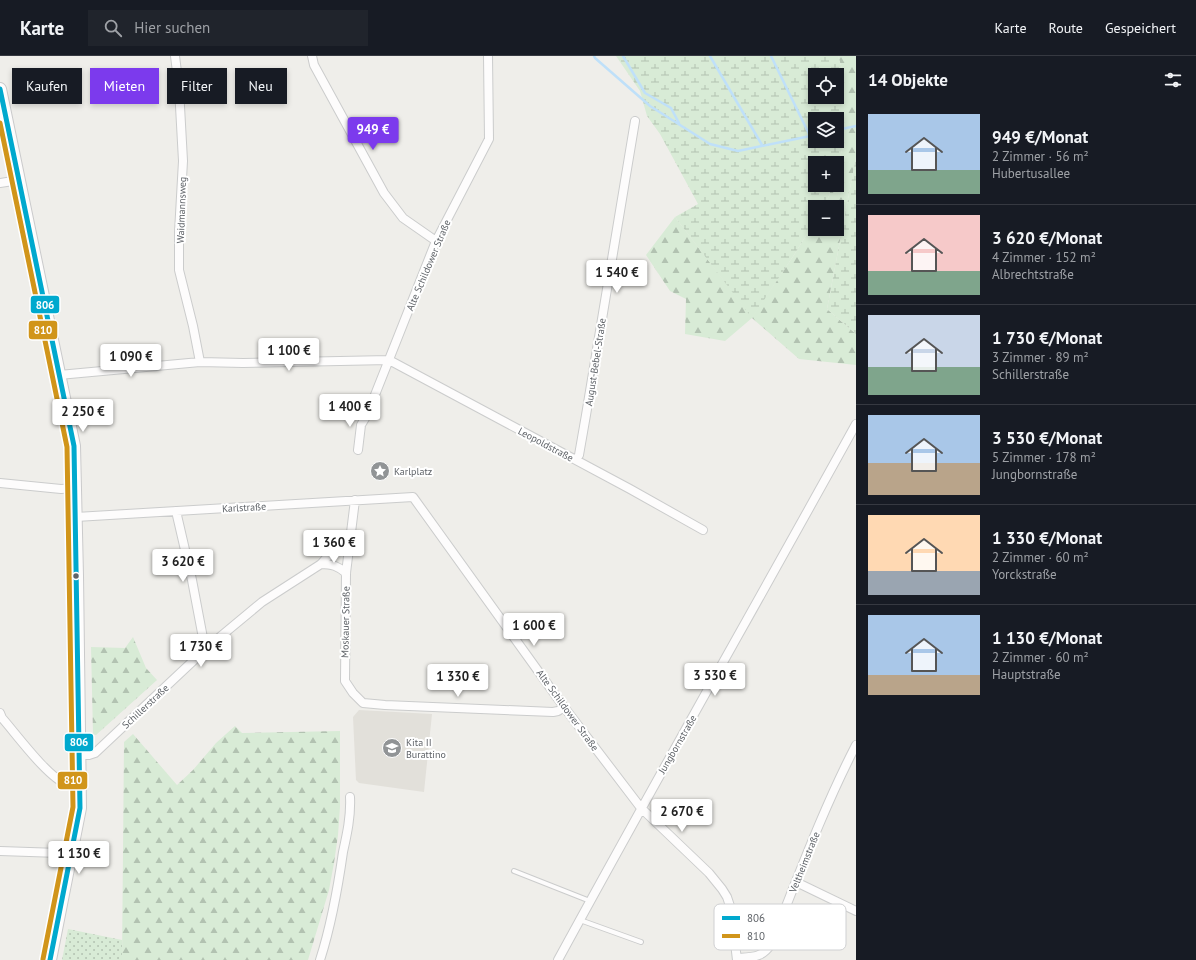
<!DOCTYPE html>
<html lang="de">
<meta charset="utf-8">
<style>
body{margin:0;font-family:"PT Sans",sans-serif;background:#20242c;color:#f1f3f6;height:100vh;display:flex;flex-direction:column;font-size:15px;white-space:nowrap}
*{box-sizing:border-box;margin:0}
p{font-size:13px;color:#9ea1a6}
.icon{flex:none;width:22px;height:22px;fill:none;stroke:currentColor;stroke-width:2;stroke-linecap:round;stroke-linejoin:round}
.map{position:relative;flex:1;overflow:hidden}
.sheet{display:flex;flex-direction:column;background:#171b24;width:340px}
.sheet>*{flex:none}
.hud{position:absolute;left:12px;top:12px;width:380px;height:36px;display:flex;gap:8px}
.controls{position:absolute;left:808px;top:12px;display:grid;gap:8px}
.controls a{display:grid;place-items:center;width:36px;height:36px;border-radius:0px;background:#171b24;box-shadow:0 2px 6px #0003;font-size:20px}
.price{position:absolute;translate:-50% -34px;padding:0 9px;border-radius:4px;background:#fff;color:#222;font-size:13px;line-height:26px;filter:drop-shadow(0 1px 2px #0008)}
.price::after{content:'';position:absolute;left:50%;top:24px;width:12px;height:9px;margin-left:-6px;background:inherit;clip-path:polygon(0 0,100% 0,50% 100%)}
.price.active{background:#7c3aed;color:#fff}
ul{padding:0;list-style:none}
li{display:flex;align-items:center;gap:12px;height:100px;padding:0 12px}
li+li{border-top:1px solid #363941}
li span{display:grid;place-items:center;flex:none;width:112px;height:80px;border-radius:0px;color:#555}
li>.icon{margin-inline-start:auto}
span .icon{width:48px;height:48px;fill:#fffc;stroke-width:1}
li b{font-size:17px}
h2{display:flex;justify-content:space-between;align-items:center;height:48px;padding:0 12px;font-size:17px}
.chip{padding:0 14px;border-radius:0px;background:#171b24;box-shadow:0 2px 6px #0003;font-size:14px;line-height:36px}
.chip.active{background:#7c3aed;color:#fff}
header{display:flex;align-items:center;gap:24px;box-sizing:border-box;height:56px;padding:0 20px;background:#171b24;border-bottom:1px solid #363941}
header strong{font-size:19px}
nav{display:flex;gap:22px;margin-inline-start:auto;font-size:14px}
.search{width:280px;height:36px;background:#20242c;display:flex;align-items:center;gap:10px;box-sizing:border-box;padding:0 14px;border-radius:0px;color:#9ea1a6;font-size:15px}
main{display:flex;flex:1;min-height:0}
.map>svg:first-child{display:block}
</style>
<header>
<strong>Karte</strong>
<div class="search"><svg class="icon" aria-label="search" viewBox="0 0 24 24"><circle cx="10" cy="10" r="6"/><path d="M15 15l6 6"/></svg>Hier suchen</div>
<nav><a>Karte</a><a>Route</a><a>Gespeichert</a></nav>
</header>
<main>
<div class="map">
<svg width="856" height="904" viewBox="0 0 856 904">
<defs>
<pattern id="grass-dots" width="8" height="8" patternUnits="userSpaceOnUse"><rect width="8" height="8" fill="#d8ebd6"/><path d="M2 2h.1M6 6h.1" fill="none" stroke="#b2c2b1" stroke-width="1.8" stroke-linecap="round"/></pattern>
<pattern id="forest-firs" width="22" height="20" patternUnits="userSpaceOnUse"><rect width="22" height="20" fill="#d8ebd6"/><path d="M5 1l3.5 6h-7zM16 11l3.5 6h-7z" fill="#b2c2b1"/></pattern>
<pattern id="wetland-marsh" width="20" height="14" patternUnits="userSpaceOnUse"><rect width="20" height="14" fill="#d8ebd6"/><path d="M1 5h8M5 5V1M11 12h8M15 12V8" fill="none" stroke="#b2c2b1"/></pattern>
</defs>
<rect width="100%" height="100%" fill="#efeeea"/>
<path fill="#e2e0da" d="M359 654 432 658 424 736 359 727 356 724 353 661Z"/>
<path fill="url(#grass-dots)" d="M68 873 122 884V904H62Z"/>
<path fill="url(#forest-firs)" d="M838 0H856V101L827 253 856 278V309L799 303 752 262 725 285 685 278 686 243 670 235 646 199 675 161 752 261 794 199 815 165V173H837V151H823L829 140 832 129H837V112L843 90V16Z
M133 581 146 612 157 624 96 679 93 678 91 591 125 592Z
M235 670 242 677 340 675V751L338 779 334 807 329 834 308 904H122L124 686 133 678 177 729 193 714 216 687Z"/>
<path fill="url(#wetland-marsh)" fill-rule="evenodd" d="M616 0H838L843 16V90L837 112V107H815V129H832L829 140 823 151H815V165L794 199 752 262 675 161 698 148 660 78 647 60 640 35ZM815 19H837V41H815ZM815 63H837V85H815Z
M856 101V278L827 253Z"/>
<g fill="none" stroke-linecap="round" stroke-linejoin="round">
<path stroke="#bfe0f9" stroke-width="2.5" d="M594 0 595 2 650 50 710 88 738 95 815 79
M623 0 645 37 671 52 679 67
M710 0 762 89
M771 0 810 80
M837 74 856 70"/>
<g stroke="#cbcccc" stroke-width="6">
<path id="lane" d="M514 815 590 845
M580 864 641 886"/>
</g>
<g stroke="#cbcccc" stroke-width="10">
<path id="street" d="M175 0 179 32 183 105 179 176V214L193 270 200 306
M312 0 314 9 384 137 403 162 436 185
M0 127 19 124
M59 319 200 306 243 307 389 304 630 433 703 474
M358 394 361 369 367 359 436 185 489 83 488 0
M576 404 579 399 586 359 635 65
M0 427 61 433 75 432
M355 444 346 517 345 625 353 637 363 647 385 649 553 656 558 655 564 651
M176 455 192 524 203 582 209 590
M76 461 413 441 564 651 641 752 709 817 722 833 727 841 731 853 737 904
M321 508C332 508 338 510 346 517
M0 657 2 662C17 679 48 722 68 729 72 731 77 731 81 731
M81 699H89L95 697 209 590 262 546 321 508 346 480 350 477
M0 795 59 797 71 799
M796 826 856 855
M737 902C753 901 762 902 771 888 798 821 823 753 856 689
M320 904C331 870 338 831 343 796 347 778 351 760 350 741
M558 904C656 724 757 547 856 368"/>
</g>
<g stroke="#cacacb" stroke-width="14">
<path id="secondary" d="M0 33 74 390 77 520 80 752 50 904"/>
</g>
<use href="#lane" stroke="#fdfcfc" stroke-width="4"/>
<use href="#street" stroke="#fdfcfc" stroke-width="8"/>
<use href="#secondary" stroke="#fdfcfc" stroke-width="12"/>
<g stroke="#fff" stroke-width="8">
<path id="bus-1" d="M0 33 74 390 80 752 50 904"/>
</g>
<g stroke="#fff" stroke-width="8">
<path id="bus-2" d="M0 67 67 391 73 751 43 903"/>
</g>
<use href="#bus-1" stroke="#00a9ce" stroke-width="5"/>
<use href="#bus-2" stroke="#d1951a" stroke-width="5"/>
</g>
<defs>
<g id="sight-disc" transform="scale(1)"><circle r="9.5" fill="#919496" stroke="#fff"/><path d="M0-6L1.8-2.2L6-1.7L2.9 1.2L3.7 5.4L0 3.3L-3.7 5.4L-2.9 1.2L-6-1.7L-1.8-2.2Z" fill="#fff"/></g>
<g id="school-disc" transform="scale(1)"><circle r="9.5" fill="#919496" stroke="#fff"/><path d="M0-5L7-2L0 1L-7-2ZM-4 1L0 2.5L4 1V4Q0 6-4 4Z" fill="#fff"/></g>
</defs>
<g fill-rule="evenodd">
<use href="#sight-disc" x="380" y="415"/>
<use href="#school-disc" x="392" y="692"/>
</g>
<circle fill="#5f6368" stroke="#fff" stroke-width="1.5" cx="76" cy="520" r="3.5"/>
<g text-anchor="middle" stroke-width="4" stroke-linejoin="round" paint-order="stroke">
<g font-size="10" fill="#5f6368" stroke="#fff">
<text transform="translate(181 154) rotate(-88)" y="4">Waidmannsweg</text>
<text transform="translate(428 209) rotate(-67)" y="4">Alte Schildower Straße</text>
<text transform="translate(595 306) rotate(-81)" y="4">August-Bebel-Straße</text>
<text transform="translate(546 388) rotate(28)" y="4">Leopoldstraße</text>
<text transform="translate(244 451) rotate(-3)" y="4">Karlstraße</text>
<text transform="translate(345 566) rotate(-89)" y="4">Moskauer Straße</text>
<text transform="translate(145 650) rotate(-43)" y="4">Schillerstraße</text>
<text transform="translate(568 654) rotate(54)" y="4">Alte Schildower Straße</text>
<text transform="translate(677 688) rotate(-60)" y="4">Jungbornstraße</text>
<text transform="translate(804 806) rotate(-68)" y="4">Veltheimstraße</text>
</g>
<g font-size="10" fill="#5f6368" stroke="#fff" text-anchor="start">
<text x="394" y="419">Karlplatz</text>
<text x="406" y="690">Kita II<tspan x="406" dy="12">Burattino</tspan></text>
</g>
</g>
<rect x="714" y="848" width="132" height="46" rx="6" fill="#fff" stroke="#cfd0d2" stroke-width="1"/>
<rect x="722" y="860" width="18" height="4" fill="#00a9ce"/>
<rect x="722" y="878" width="18" height="4" fill="#d1951a"/>
<g font-size="11" fill="#5f6368">
<text x="747" y="866">806</text>
<text x="747" y="884">810</text>
</g>
<g stroke="#fff" stroke-width="1.5">
<rect x="30" y="239" width="30" height="19" rx="4" fill="#00a9ce"/>
<rect x="28" y="264" width="30" height="20" rx="4" fill="#d1951a"/>
<rect x="64" y="677" width="30" height="19" rx="4" fill="#00a9ce"/>
<rect x="57" y="715" width="31" height="19" rx="4" fill="#d1951a"/>
</g>
<g font-size="11" text-anchor="middle" font-weight="bold" fill="#fff">
<text x="45" y="253">806</text>
<text x="43" y="278">810</text>
<text x="79" y="690">806</text>
<text x="73" y="728">810</text>
</g>
</svg>
<div class="controls">
<a><svg class="icon" aria-label="locate" viewBox="0 0 24 24"><circle cx="12" cy="12" r="6"/><path d="M12 2v4M12 18v4M2 12h4M18 12h4"/></svg></a>
<a><svg class="icon" aria-label="layers" viewBox="0 0 24 24"><path d="M12 4l9 5-9 5-9-5zM3 14l9 5 9-5"/></svg></a>
<a>+</a>
<a>−</a>
</div>
<b class="price active" style="left:373px;top:95px">949 €</b>
<b class="price" style="left:617px;top:238px">1 540 €</b>
<b class="price" style="left:289px;top:316px">1 100 €</b>
<b class="price" style="left:131px;top:322px">1 090 €</b>
<b class="price" style="left:350px;top:372px">1 400 €</b>
<b class="price" style="left:83px;top:377px">2 250 €</b>
<b class="price" style="left:334px;top:508px">1 360 €</b>
<b class="price" style="left:183px;top:527px">3 620 €</b>
<b class="price" style="left:534px;top:591px">1 600 €</b>
<b class="price" style="left:201px;top:612px">1 730 €</b>
<b class="price" style="left:715px;top:641px">3 530 €</b>
<b class="price" style="left:458px;top:642px">1 330 €</b>
<b class="price" style="left:682px;top:777px">2 670 €</b>
<b class="price" style="left:79px;top:819px">1 130 €</b>
<div class="hud">
<a class="chip">Kaufen</a>
<a class="chip active">Mieten</a>
<a class="chip">Filter</a>
<a class="chip">Neu</a>
</div>
</div>
<section class="sheet">
<h2>14 Objekte<svg class="icon" aria-label="filters" viewBox="0 0 24 24"><path d="M4 7h16M4 17h16"/><circle cx="9" cy="7" r="2"/><circle cx="15" cy="17" r="2"/></svg></h2>
<ul>
<li><span style="background:linear-gradient(#a9c7e8 70%,#7fa58c 0)"><svg class="icon" aria-label="home" viewBox="0 0 24 24"><path d="M3 11l9-7 9 7M6 9v11h12V9"/></svg></span><div><b>949 €/Monat</b><p>2 Zimmer · 56 m²</p><p>Hubertusallee</p></div></li>
<li><span style="background:linear-gradient(#f6c9c9 70%,#7fa58c 0)"><svg class="icon" aria-label="home" viewBox="0 0 24 24"><path d="M3 11l9-7 9 7M6 9v11h12V9"/></svg></span><div><b>3 620 €/Monat</b><p>4 Zimmer · 152 m²</p><p>Albrechtstraße</p></div></li>
<li><span style="background:linear-gradient(#c9d6e8 65%,#7fa58c 0)"><svg class="icon" aria-label="home" viewBox="0 0 24 24"><path d="M3 11l9-7 9 7M6 9v11h12V9"/></svg></span><div><b>1 730 €/Monat</b><p>3 Zimmer · 89 m²</p><p>Schillerstraße</p></div></li>
<li><span style="background:linear-gradient(#a9c7e8 60%,#b9a48a 0)"><svg class="icon" aria-label="home" viewBox="0 0 24 24"><path d="M3 11l9-7 9 7M6 9v11h12V9"/></svg></span><div><b>3 530 €/Monat</b><p>5 Zimmer · 178 m²</p><p>Jungbornstraße</p></div></li>
<li><span style="background:linear-gradient(#ffd9b3 70%,#9aa5b1 0)"><svg class="icon" aria-label="home" viewBox="0 0 24 24"><path d="M3 11l9-7 9 7M6 9v11h12V9"/></svg></span><div><b>1 330 €/Monat</b><p>2 Zimmer · 60 m²</p><p>Yorckstraße</p></div></li>
<li><span style="background:linear-gradient(#a9c7e8 75%,#b9a48a 0)"><svg class="icon" aria-label="home" viewBox="0 0 24 24"><path d="M3 11l9-7 9 7M6 9v11h12V9"/></svg></span><div><b>1 130 €/Monat</b><p>2 Zimmer · 60 m²</p><p>Hauptstraße</p></div></li>
</ul>
</section>
</main>
